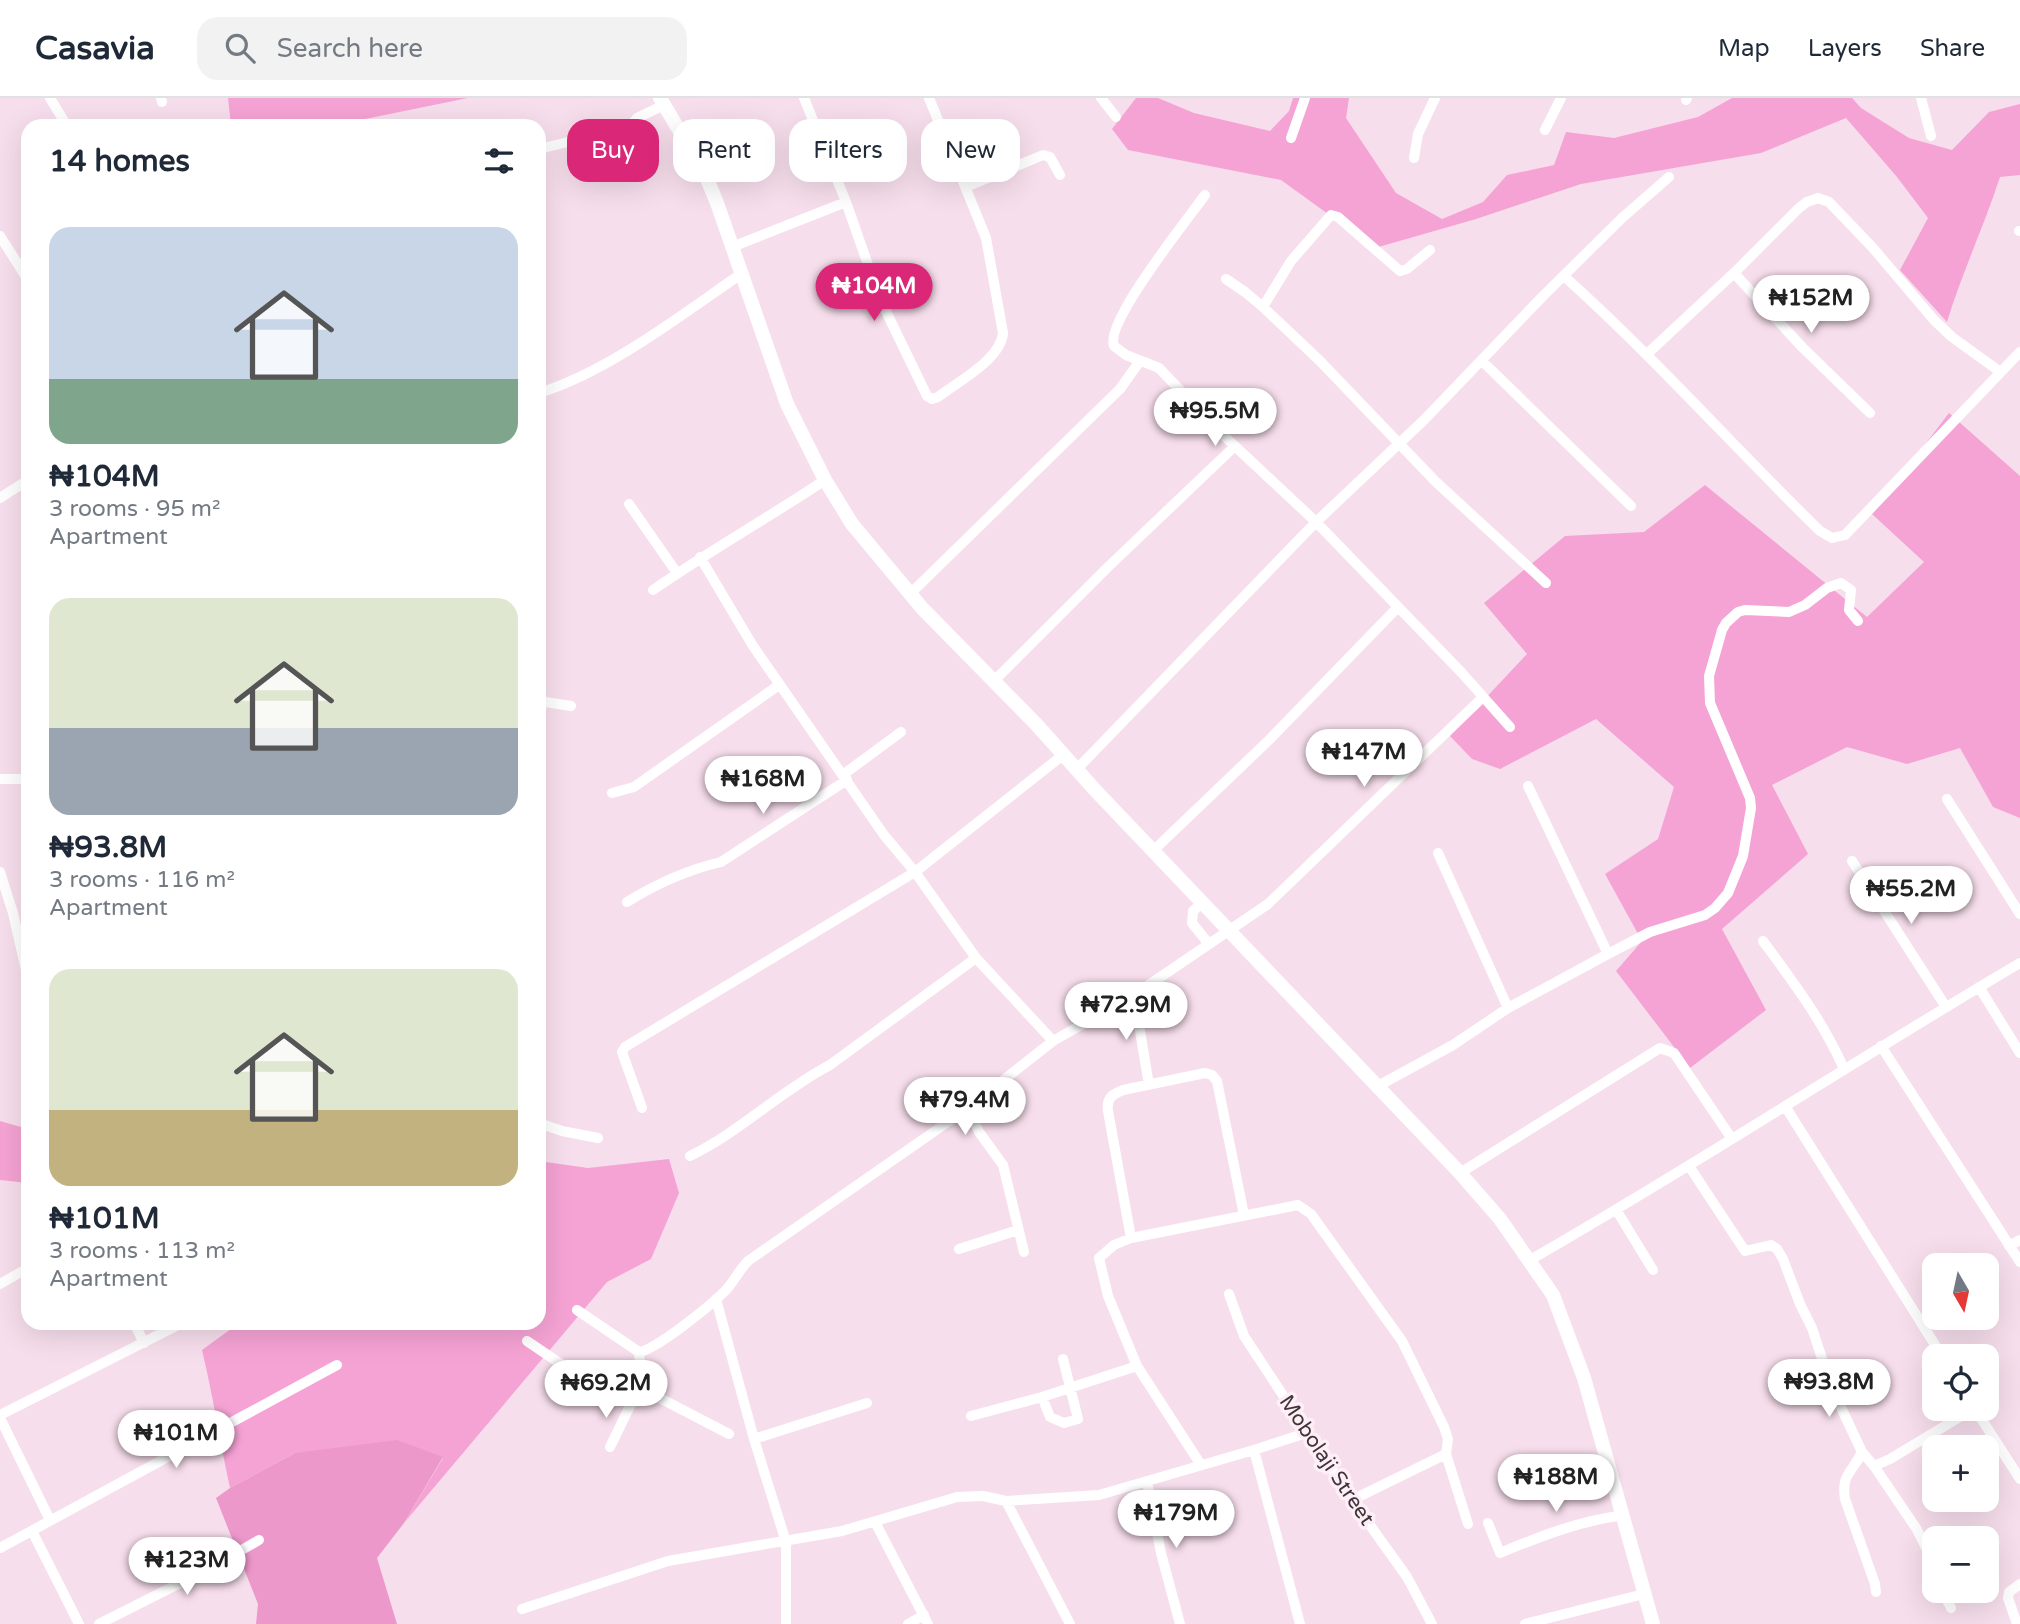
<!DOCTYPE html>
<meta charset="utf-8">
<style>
body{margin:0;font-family:"Varela Round",sans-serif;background:#f2f2f3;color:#1f2937;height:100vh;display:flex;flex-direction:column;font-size:26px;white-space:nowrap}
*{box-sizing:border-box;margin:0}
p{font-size:23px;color:#747a83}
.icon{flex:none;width:38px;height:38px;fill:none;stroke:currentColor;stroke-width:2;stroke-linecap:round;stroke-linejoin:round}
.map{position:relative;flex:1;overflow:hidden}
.sheet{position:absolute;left:21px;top:21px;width:525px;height:1211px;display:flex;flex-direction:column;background:#fff;border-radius:21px;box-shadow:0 7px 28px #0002}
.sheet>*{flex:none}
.banner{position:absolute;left:567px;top:21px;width:665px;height:63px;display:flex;gap:14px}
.needle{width:46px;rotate:171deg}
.buttons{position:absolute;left:1922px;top:1155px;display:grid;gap:14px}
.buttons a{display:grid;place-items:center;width:77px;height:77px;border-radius:14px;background:#fff;box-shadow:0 7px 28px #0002;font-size:35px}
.price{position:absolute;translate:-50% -60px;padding:0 16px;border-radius:24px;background:#fff;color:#222;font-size:23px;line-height:46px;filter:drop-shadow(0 2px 4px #0008)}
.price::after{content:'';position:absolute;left:50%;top:42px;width:21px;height:16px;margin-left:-10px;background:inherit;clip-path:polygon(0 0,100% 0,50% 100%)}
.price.active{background:#db2777;color:#fff}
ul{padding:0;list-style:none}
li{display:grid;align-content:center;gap:14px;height:371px;padding:0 28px}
li span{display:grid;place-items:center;height:217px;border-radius:21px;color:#555}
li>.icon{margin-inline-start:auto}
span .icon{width:126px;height:126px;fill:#fffc;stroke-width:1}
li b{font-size:30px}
h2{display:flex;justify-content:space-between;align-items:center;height:84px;padding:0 28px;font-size:30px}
.pill{padding:0 24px;border-radius:21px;background:#fff;box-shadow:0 7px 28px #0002;font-size:24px;line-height:63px}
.pill.active{background:#db2777;color:#fff}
header{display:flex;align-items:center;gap:42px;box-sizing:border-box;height:98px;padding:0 35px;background:#fff;border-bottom:2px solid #e0e1e3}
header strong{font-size:33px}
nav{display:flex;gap:38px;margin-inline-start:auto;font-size:24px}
.search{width:490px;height:63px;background:#f2f2f3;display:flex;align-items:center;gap:18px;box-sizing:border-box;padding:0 24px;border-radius:21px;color:#747a83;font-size:26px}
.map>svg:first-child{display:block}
</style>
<header>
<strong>Casavia</strong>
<div class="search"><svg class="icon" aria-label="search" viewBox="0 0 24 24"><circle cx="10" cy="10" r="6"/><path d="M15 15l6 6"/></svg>Search here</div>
<nav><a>Map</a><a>Layers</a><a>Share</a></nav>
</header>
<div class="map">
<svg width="2020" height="1526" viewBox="0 0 2020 1526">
<rect width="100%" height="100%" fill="#f7deec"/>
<path fill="#f5a3d4" d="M228 0H468L365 21 366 28H231Z
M1136 0H1158L1194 15 1270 33 1289 13 1293 0H1349L1346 20 1396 95 1442 121 1483 104 1507 77 1554 67 1566 34 1614 40 1698 19 1732 0H1852L1861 10 1909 40 1952 52 1989 14 2020 6V77L2000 79C1984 128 1962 175 1947 224L1900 172 1928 120 1897 79 1846 20 1761 55 1581 86 1476 121 1375 150 1281 82 1128 52 1112 31Z
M1949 315 2020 378V720L1993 709 1960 650 1907 666 1847 649 1772 687 1808 756 1722 831 1766 912 1690 970 1616 873 1642 843 1605 776 1658 741 1674 689 1596 621 1500 671 1472 661 1450 638 1527 556 1484 505 1565 438 1644 434 1705 387 1867 519 1924 464 1872 416Z
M0 1023 28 1031V1085L0 1082Z
M669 1061 679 1095 651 1161 607 1184 404 1425 443 1360 295 1355 230 1390C220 1344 213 1298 202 1252L239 1225H539V1063L588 1070Z"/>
<path fill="#ed98cb" d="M397 1342 443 1359 404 1425 377 1460 397 1526H256L258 1506 216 1400 230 1390 295 1355Z"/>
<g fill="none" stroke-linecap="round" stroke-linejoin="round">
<path stroke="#fff" stroke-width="10" d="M50 0 67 28
M161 0 162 4
M804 0 846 104 880 201 927 298 932 301 938 299C959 283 1001 261 1003 235L986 140 929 0
M1101 0 1116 19
M1921 0 1931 38
M1686 2 1687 0
M1545 32 1561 0
M1291 40 1305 0
M539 51 630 29 637 20 664 7
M1414 60 1418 36 1435 0
M966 89 1043 57 1050 59 1060 77
M1205 97C1188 121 1104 225 1114 248L1126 257 1159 270 1221 335 1316 424 1461 574 1510 629
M2019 133H2020
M0 138 28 182
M732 149 846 104
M1734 175 1802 249 1870 315
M1565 179C1654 259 1734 349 1820 433L1832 440 1845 437 2020 254
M1226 181 1245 194 1263 209 1291 163 1331 117 1338 119 1400 173 1407 171 1430 152
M1263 209 1320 263 1436 384 1546 485
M1647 256 1734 175 1799 110 1807 104 1818 100 1829 104 1873 150 1934 222 1952 239 1999 273
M1482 263 1631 408
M539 295C608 274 681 217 741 176
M0 400 28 382
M629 406 677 475
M700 459 753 548 884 737 915 774 976 860 1053 943
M653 492C709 453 768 420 825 382
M910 496 1120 291 1140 263
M994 583 1109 468 1235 348
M539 603 571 608
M1077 671 1316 424 1424 322 1542 199 1622 120 1669 79
M0 681H28
M612 695 634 689 779 587
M1947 701 2020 816
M1154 752 1269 642 1398 509
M1438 755 1508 910
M1852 763 1946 909
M0 774 13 815 28 881
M627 804C656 786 687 772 721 764L847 682 844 676 901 634
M1203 804 1193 813 1192 825 1209 846
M1763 843C1793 884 1823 923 1844 971
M1608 856 1650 834 1705 817 1715 810 1728 795 1743 758 1751 710 1750 700 1710 605 1709 578 1722 532 1726 525 1738 514 1745 512 1789 514 1805 507 1827 490 1841 485 1851 492 1849 512 1858 523
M1979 889 2020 955
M1134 897 1149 987
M1881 948 2020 1164
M1378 988 1453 947 1508 910 1608 856 1528 688
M1785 1008 1942 1258
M642 1010 622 954 625 949 915 774 1063 657
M968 1010 979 1034 1003 1067 1024 1154
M539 1025 562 1033 598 1040
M690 1058C740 1034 780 993 830 967L976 860
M1689 1068 1745 1153 1771 1147 1777 1151 1783 1161 1800 1206 1812 1230 1831 1288 1862 1354C1852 1375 1841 1376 1845 1401L1875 1486 1876 1494
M1460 1075 1660 950 1674 955 1732 1041
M1617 1113 1653 1172
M1131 1140 1108 1013C1106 1000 1113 996 1123 992L1205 975 1212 977 1217 983 1244 1117
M2009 1148 2020 1142
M959 1151 1018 1132
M1530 1162C1696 1067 1855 962 2020 865
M0 1186 28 1170
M1229 1196 1244 1238 1352 1402 1407 1479 1432 1526
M716 1201 754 1341 786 1444V1526
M577 1212 639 1254
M134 1225 144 1245
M527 1243 586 1283 631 1306 638 1295H650L729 1336
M639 1254C657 1251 711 1207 725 1193 734 1184 739 1172 748 1163L968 1010 1053 943 1134 897 1268 806 1483 599
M639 1254C639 1270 647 1279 647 1294
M1042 1299 1050 1319 1064 1325 1078 1321 1063 1261
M1975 1311 2020 1381
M0 1317 182 1225
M971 1318 1042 1299 1137 1268
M0 1320 50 1422
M754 1341 867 1305
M610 1349 631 1306
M1254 1352 1300 1526
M1862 1354 1874 1368 1890 1361 1973 1311
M1201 1367 1137 1268 1108 1198 1099 1160 1114 1147 1131 1140 1298 1107 1311 1116 1402 1243 1444 1329 1448 1341 1446 1356 1468 1426
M1874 1368 1916 1430 1934 1465
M1147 1384 1161 1455 1180 1526
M1352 1402 1446 1356
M1006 1403 1070 1526
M875 1424 928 1526
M1488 1425 1500 1455C1541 1438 1579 1423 1624 1417
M32 1433 79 1526
M0 1450 337 1267
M1942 1493 1951 1510
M522 1511 668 1463 842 1433 957 1399 983 1398 1006 1403 1099 1397 1254 1352 1309 1334
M99 1526 212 1469 259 1442
M908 1526 924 1517
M1525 1526 1644 1496
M2017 1526 2008 1500 2009 1494 2020 1486"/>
<path stroke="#fff" stroke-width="14" d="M660 0 705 76 717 105 787 306 825 382 852 426 922 510 1036 626 1095 692 1460 1075 1500 1121 1553 1197 1584 1280 1653 1526"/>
</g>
<g text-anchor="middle" stroke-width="7" stroke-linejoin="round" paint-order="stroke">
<g font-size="21" fill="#3f353b" stroke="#feeff7">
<text transform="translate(1327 1362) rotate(56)" y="7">Mobolaji Street</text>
</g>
</g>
</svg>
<div class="buttons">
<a><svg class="needle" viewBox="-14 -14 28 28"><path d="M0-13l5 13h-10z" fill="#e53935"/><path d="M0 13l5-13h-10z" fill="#747a83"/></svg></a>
<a><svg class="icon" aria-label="locate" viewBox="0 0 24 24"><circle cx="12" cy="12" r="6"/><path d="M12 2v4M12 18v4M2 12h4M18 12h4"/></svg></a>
<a>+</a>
<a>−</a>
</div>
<b class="price active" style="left:874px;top:225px">₦104M</b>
<b class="price" style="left:1811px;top:237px">₦152M</b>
<b class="price" style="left:1215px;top:350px">₦95.5M</b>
<b class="price" style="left:1364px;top:691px">₦147M</b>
<b class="price" style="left:763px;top:718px">₦168M</b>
<b class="price" style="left:1911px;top:828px">₦55.2M</b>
<b class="price" style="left:1126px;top:944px">₦72.9M</b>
<b class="price" style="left:965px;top:1039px">₦79.4M</b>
<b class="price" style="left:1829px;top:1321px">₦93.8M</b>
<b class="price" style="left:606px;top:1322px">₦69.2M</b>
<b class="price" style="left:176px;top:1372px">₦101M</b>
<b class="price" style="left:1556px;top:1416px">₦188M</b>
<b class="price" style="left:1176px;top:1452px">₦179M</b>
<b class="price" style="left:187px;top:1499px">₦123M</b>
<div class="banner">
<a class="pill active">Buy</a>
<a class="pill">Rent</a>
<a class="pill">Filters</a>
<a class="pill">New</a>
</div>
<section class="sheet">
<h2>14 homes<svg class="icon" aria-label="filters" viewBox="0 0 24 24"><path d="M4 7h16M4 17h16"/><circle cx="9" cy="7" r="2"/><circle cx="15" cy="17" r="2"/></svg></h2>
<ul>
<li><span style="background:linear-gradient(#c9d6e8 70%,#7fa58c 0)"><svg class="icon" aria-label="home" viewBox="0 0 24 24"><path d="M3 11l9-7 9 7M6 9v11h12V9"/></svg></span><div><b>₦104M</b><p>3 rooms · 95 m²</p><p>Apartment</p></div></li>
<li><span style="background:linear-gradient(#dfe7d0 60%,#9aa5b1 0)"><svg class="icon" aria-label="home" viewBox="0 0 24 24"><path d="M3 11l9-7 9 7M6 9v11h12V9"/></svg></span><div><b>₦93.8M</b><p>3 rooms · 116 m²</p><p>Apartment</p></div></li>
<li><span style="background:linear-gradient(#dfe7d0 65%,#c2b280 0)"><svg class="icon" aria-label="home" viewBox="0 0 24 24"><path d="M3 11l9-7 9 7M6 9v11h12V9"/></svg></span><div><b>₦101M</b><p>3 rooms · 113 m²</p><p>Apartment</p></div></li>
</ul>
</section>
</div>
